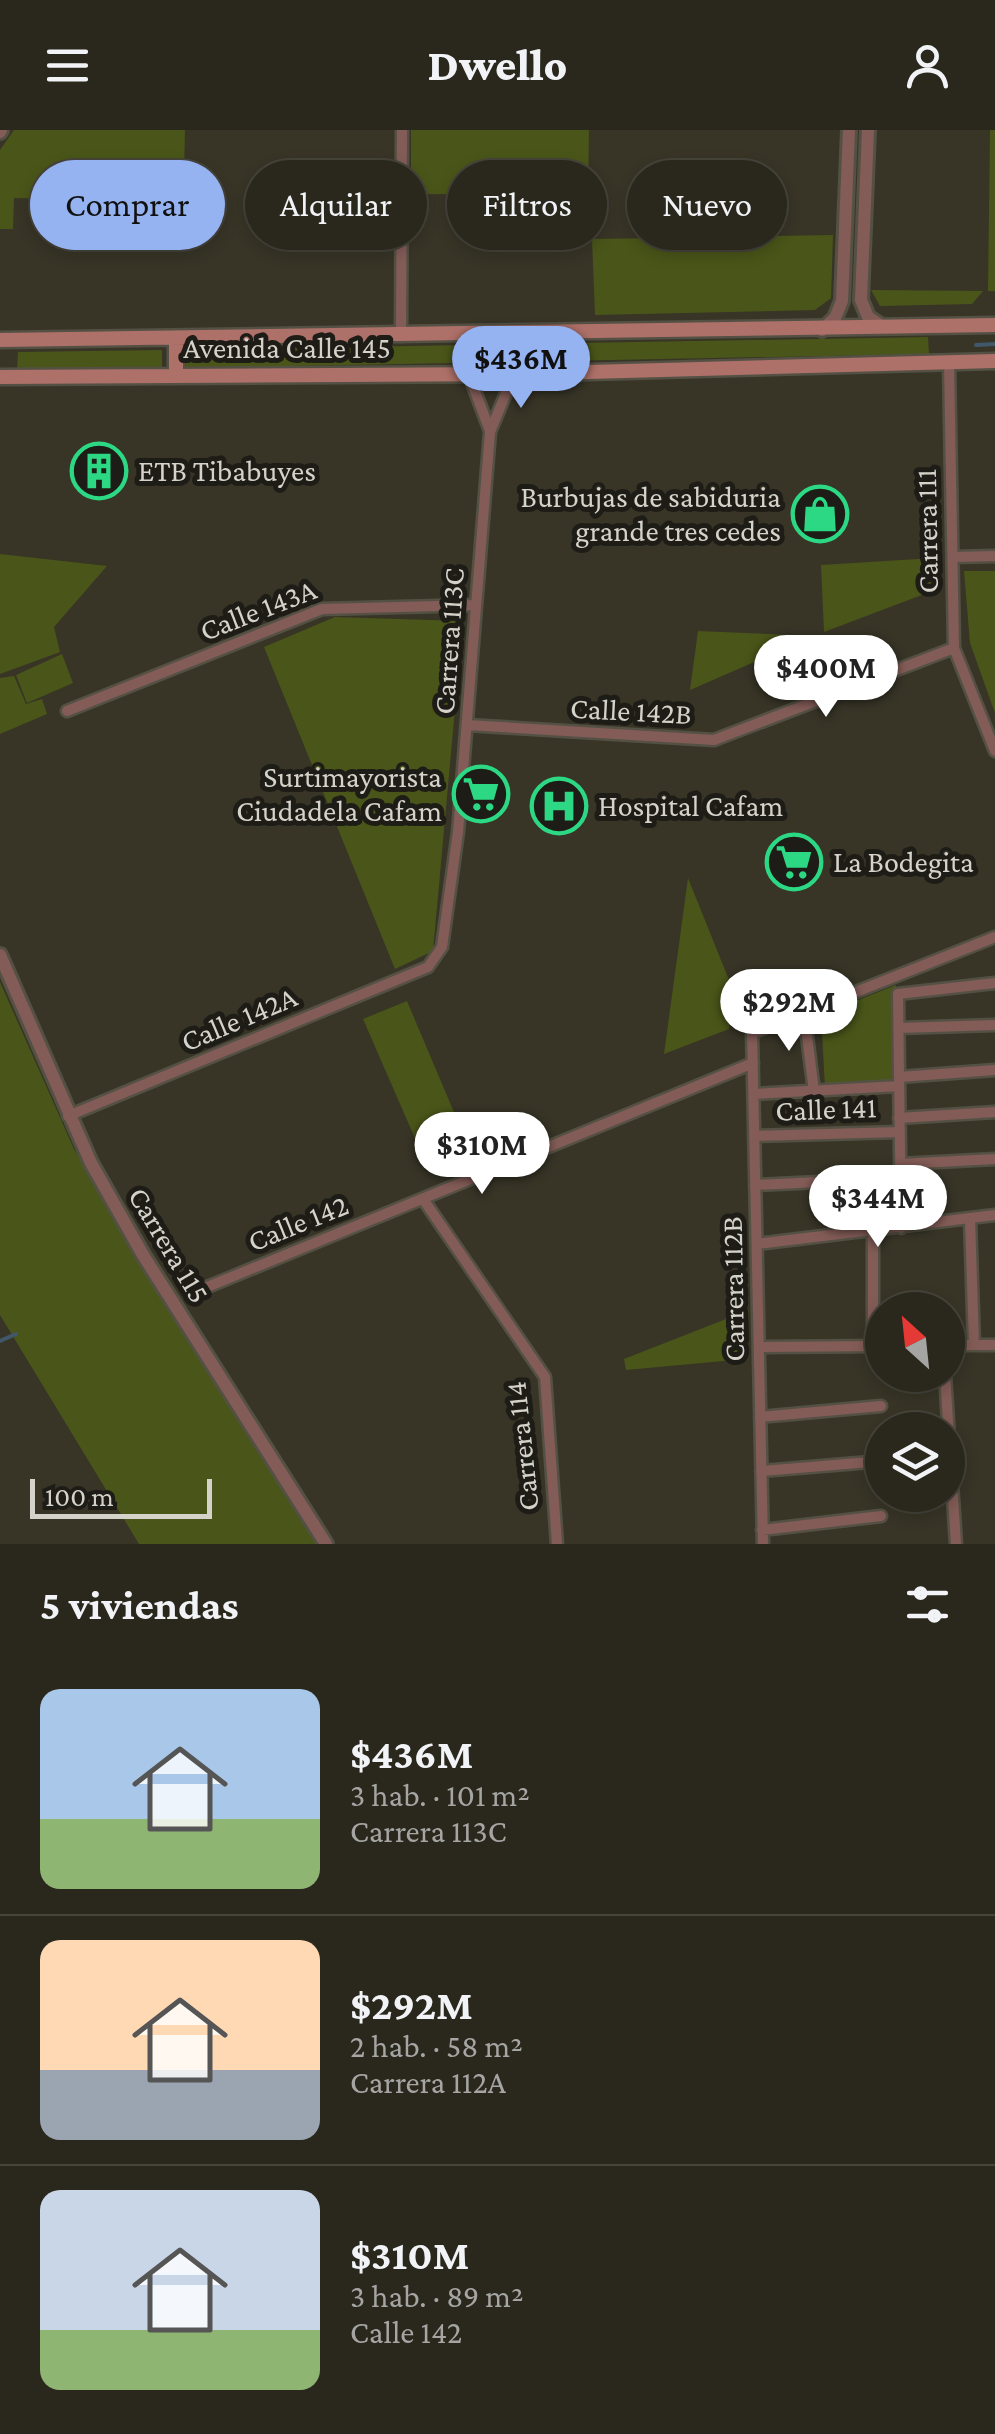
<!DOCTYPE html>
<html lang="es">
<meta charset="utf-8">
<style>
body{margin:0;font-family:"Crimson Pro",serif;background:#323026;color:#f1f3f6;height:100vh;display:flex;flex-direction:column;font-size:38px;white-space:nowrap}
*{box-sizing:border-box;margin:0}
p{font-size:32px;color:#a5a6a4}
.icon{flex:none;width:55px;height:55px;fill:none;stroke:currentColor;stroke-width:2;stroke-linecap:round;stroke-linejoin:round}
.map{position:relative;height:1414px;overflow:hidden}
.side{display:flex;flex-direction:column;background:#2a281d;flex:1}
.side>*{flex:none}
.banner{position:absolute;left:30px;top:30px;width:935px;height:90px;display:flex;gap:20px}
.needle{width:65px;rotate:333deg}
.fabs{position:absolute;left:865px;top:1162px;display:grid;gap:20px}
.fabs a{display:grid;place-items:center;width:100px;height:100px;border-radius:50%;background:#2a281d;box-shadow:0 5px 15px #0003,0 0 0 2px #46443b;font-size:50px}
.scale{position:absolute;left:30px;bottom:25px;width:182px;box-sizing:border-box;padding-left:10px;border:5px solid #d4d2c9;border-top:0;font-size:28px;line-height:35px;white-space:nowrap;color:#d4d2c9;-webkit-text-stroke:8px #1e1c16;paint-order:stroke}
.price{position:absolute;translate:-50% -85px;padding:0 22px;border-radius:35px;background:#fff;color:#222;font-size:32px;line-height:65px;filter:drop-shadow(0 2px 5px #0008)}
.price::after{content:'';position:absolute;left:50%;top:60px;width:30px;height:22px;margin-left:-15px;background:inherit;clip-path:polygon(0 0,100% 0,50% 100%)}
.price.current{background:#95b2f1;color:#111}
ul{padding:0;list-style:none}
li{display:flex;align-items:center;gap:30px;height:250px;padding:0 40px}
li+li{border-top:2px solid #46443b}
li span{display:grid;place-items:center;flex:none;width:280px;height:200px;border-radius:20px;color:#555}
li>.icon{margin-inline-start:auto}
span .icon{width:120px;height:120px;fill:#fffc;stroke-width:1}
li b{font-size:42px}
h2{display:flex;justify-content:space-between;align-items:center;height:120px;padding:0 40px;font-size:42px}
.tag{padding:0 35px;border-radius:45px;background:#2a281d;box-shadow:0 5px 15px #0003,0 0 0 2px #46443b;font-size:35px;line-height:90px}
.tag.current{background:#95b2f1;color:#111}
header{display:flex;justify-content:space-between;align-items:center;height:130px;padding:0 40px;background:#2a281d;font-size:45px;font-weight:800}
.map>svg:first-child{display:block}
</style>
<header><svg class="icon" aria-label="menu" viewBox="0 0 24 24"><path d="M4 6h16M4 12h16M4 18h16"/></svg>Dwello<svg class="icon" aria-label="person" viewBox="0 0 24 24"><circle cx="12" cy="8" r="4"/><path d="M4 21q1-7 8-7t8 7"/></svg></header>
<div class="map">
<svg width="995" height="1414" viewBox="0 0 995 1414">
<rect width="100%" height="100%" fill="#383527"/>
<path fill="#4a5519" d="M14 0H185L184 43 64 42 63 69 14 68 13 99H0V20Z
M411 0H589L588 65 411 64Z
M990 0H995V161H983L972 174 880 176 871 160 988 161Z
M833 105 831 168 815 180 595 185 592 109Z
M928 207 929 224 186 238 185 220Z
M162 220V240H17L18 222Z
M0 424 107 436 54 497 60 522 0 544Z
M934 428 935 460 824 502 821 435Z
M964 441H995V583L970 513Z
M335 487 463 491 433 821 395 839 264 517Z
M698 501 814 506 690 560Z
M62 524 73 553 27 573 16 545Z
M14 546 26 574 42 569 47 584 0 604V548Z
M688 748 733 860 729 899 664 924Z
M0 852 74 1019 317 1414H139L0 1185Z
M896 855 898 951 825 957 821 885Z
M407 871 467 1013 424 1029 363 889Z
M749 1180 745 1229 626 1240 624 1229Z"/>
<g fill="none" stroke-linecap="round" stroke-linejoin="round">
<path stroke="#41576a" stroke-width="4" d="M976 215 995 214
M0 1211 16 1204"/>
<g stroke="#545144" stroke-width="15">
<path id="minor" d="M401 206 402 0
M949 232 954 518 995 621
M469 245 490 301
M953 427 995 426
M67 581 322 479 476 475
M467 595 714 610 954 518
M804 883 814 961
M899 898 995 895
M899 947 995 940
M754 964 899 956
M68 986 428 837 442 817 458 702 490 302 514 244
M899 988 995 982
M754 1006 899 1002
M900 1034 995 1029
M755 1055 900 1048
M423 1069 545 1247 557 1414
M970 1088 974 1215
M901 1098 898 864 995 853
M873 1100V1216
M757 1114 995 1085
M195 1162 753 933
M948 1215H995
M759 1217 882 1216
M945 1245 956 1414
M760 1287 881 1276
M761 1341 882 1331
M762 1400 881 1386
M763 1414 752 903 995 807"/>
</g>
<g stroke="#545144" stroke-width="18">
<path id="tertiary" d="M868 0 861 170 868 187 883 197
M0 2 1 0
M822 200 835 188 842 171 849 0
M0 825 91 1033 143 1125 326 1414"/>
</g>
<g stroke="#545144" stroke-width="19">
<path id="secondary" d="M0 210 995 195
M176 210V246
M0 247 514 244 995 231"/>
</g>
<use href="#minor" stroke="#835c57" stroke-width="10"/>
<use href="#tertiary" stroke="#835c57" stroke-width="12"/>
<use href="#secondary" stroke="#ae7169" stroke-width="14"/>
</g>
<defs>
<g id="building-ring" transform="scale(2.875)"><circle r="9.5" fill="#1e1c16" stroke="#2cd884" stroke-width="1.5"/><path d="M-4-6H4V6H1V3H-1V6H-4ZM-2.5-4.3h1.7v1.8h-1.7ZM.8-4.3h1.7v1.8H.8ZM-2.5-1h1.7V.8h-1.7ZM.8-1h1.7V.8H.8Z" fill="#2cd884"/></g>
<g id="shop-ring" transform="scale(2.875)"><circle r="9.5" fill="#1e1c16" stroke="#2cd884" stroke-width="1.5"/><path d="M-5-2.5h2.3a2.7 3.5 0 0 1 5.4 0H5L5.5 6h-11ZM-1.5-2.5h3a1.5 2.3 0 0 0-3 0Z" fill="#2cd884"/></g>
<g id="supermarket-ring" transform="scale(2.875)"><circle r="9.5" fill="#1e1c16" stroke="#2cd884" stroke-width="1.5"/><path d="M-6-5.5h2.5l.6 2H6L4.5 2H-2.5L-4.4-4H-6ZM-1.5 3.2a1.3 1.3 0 1 0 .1 0ZM3 3.2a1.3 1.3 0 1 0 .1 0Z" fill="#2cd884"/></g>
<g id="hospital-ring" transform="scale(2.875)"><circle r="9.5" fill="#1e1c16" stroke="#2cd884" stroke-width="1.5"/><path d="M-5-5h3v3.5h4V-5h3V5h-3V1.5h-4V5h-3Z" fill="#2cd884"/></g>
</defs>
<g fill-rule="evenodd">
<use href="#building-ring" x="99" y="341"/>
<use href="#shop-ring" x="820" y="384"/>
<use href="#supermarket-ring" x="481" y="664"/>
<use href="#hospital-ring" x="559" y="676"/>
<use href="#supermarket-ring" x="794" y="732"/>
</g>
<g text-anchor="middle" stroke-width="10" stroke-linejoin="round" paint-order="stroke">
<g font-size="30" fill="#d4d2c9" stroke="#1e1c16">
<text x="287" y="228">Avenida Calle 145</text>
<text transform="translate(927 401) rotate(-91)" y="10">Carrera 111</text>
<text transform="translate(258 480) rotate(-21)" y="10">Calle 143A</text>
<text transform="translate(449 511) rotate(-86)" y="10">Carrera 113C</text>
<text transform="translate(631 581) rotate(3)" y="10">Calle 142B</text>
<text transform="translate(239 889) rotate(-23)" y="10">Calle 142A</text>
<text transform="translate(826 979) rotate(-2)" y="10">Calle 141</text>
<text transform="translate(298 1093) rotate(-22)" y="10">Calle 142</text>
<text transform="translate(169 1115) rotate(59)" y="10">Carrera 115</text>
<text transform="translate(733 1159) rotate(-91)" y="10">Carrera 112B</text>
<text transform="translate(522 1316) rotate(-96)" y="10">Carrera 114</text>
</g>
<g font-size="30" fill="#d4d2c9" stroke="#1e1c16" text-anchor="start">
<text x="138" y="351">ETB Tibabuyes</text>
<text x="781" y="377" text-anchor="end">Burbujas de sabiduria<tspan x="781" dy="34">grande tres cedes</tspan></text>
<text x="442" y="657" text-anchor="end">Surtimayorista<tspan x="442" dy="34">Ciudadela Cafam</tspan></text>
<text x="598" y="686">Hospital Cafam</text>
<text x="833" y="742">La Bodegita</text>
</g>
</g>
</svg>
<div class="fabs">
<a><svg class="needle" viewBox="-14 -14 28 28"><path d="M0-13l5 13h-10z" fill="#e53935"/><path d="M0 13l5-13h-10z" fill="#a5a6a4"/></svg></a>
<a><svg class="icon" aria-label="layers" viewBox="0 0 24 24"><path d="M12 4l9 5-9 5-9-5zM3 14l9 5 9-5"/></svg></a>
</div>
<div class="scale">100 m</div>
<b class="price current" style="left:521px;top:281px">$436M</b>
<b class="price" style="left:826px;top:590px">$400M</b>
<b class="price" style="left:789px;top:924px">$292M</b>
<b class="price" style="left:482px;top:1067px">$310M</b>
<b class="price" style="left:878px;top:1120px">$344M</b>
<div class="banner">
<a class="tag current">Comprar</a>
<a class="tag">Alquilar</a>
<a class="tag">Filtros</a>
<a class="tag">Nuevo</a>
</div>
</div>
<section class="side">
<h2>5 viviendas<svg class="icon" aria-label="filters" viewBox="0 0 24 24"><path d="M4 7h16M4 17h16"/><circle cx="9" cy="7" r="2"/><circle cx="15" cy="17" r="2"/></svg></h2>
<ul>
<li><span style="background:linear-gradient(#a9c7e8 65%,#8fb573 0)"><svg class="icon" aria-label="home" viewBox="0 0 24 24"><path d="M3 11l9-7 9 7M6 9v11h12V9"/></svg></span><div><b>$436M</b><p>3 hab. · 101 m²</p><p>Carrera 113C</p></div></li>
<li><span style="background:linear-gradient(#ffd9b3 65%,#9aa5b1 0)"><svg class="icon" aria-label="home" viewBox="0 0 24 24"><path d="M3 11l9-7 9 7M6 9v11h12V9"/></svg></span><div><b>$292M</b><p>2 hab. · 58 m²</p><p>Carrera 112A</p></div></li>
<li><span style="background:linear-gradient(#c9d6e8 70%,#8fb573 0)"><svg class="icon" aria-label="home" viewBox="0 0 24 24"><path d="M3 11l9-7 9 7M6 9v11h12V9"/></svg></span><div><b>$310M</b><p>3 hab. · 89 m²</p><p>Calle 142</p></div></li>
</ul>
</section>
